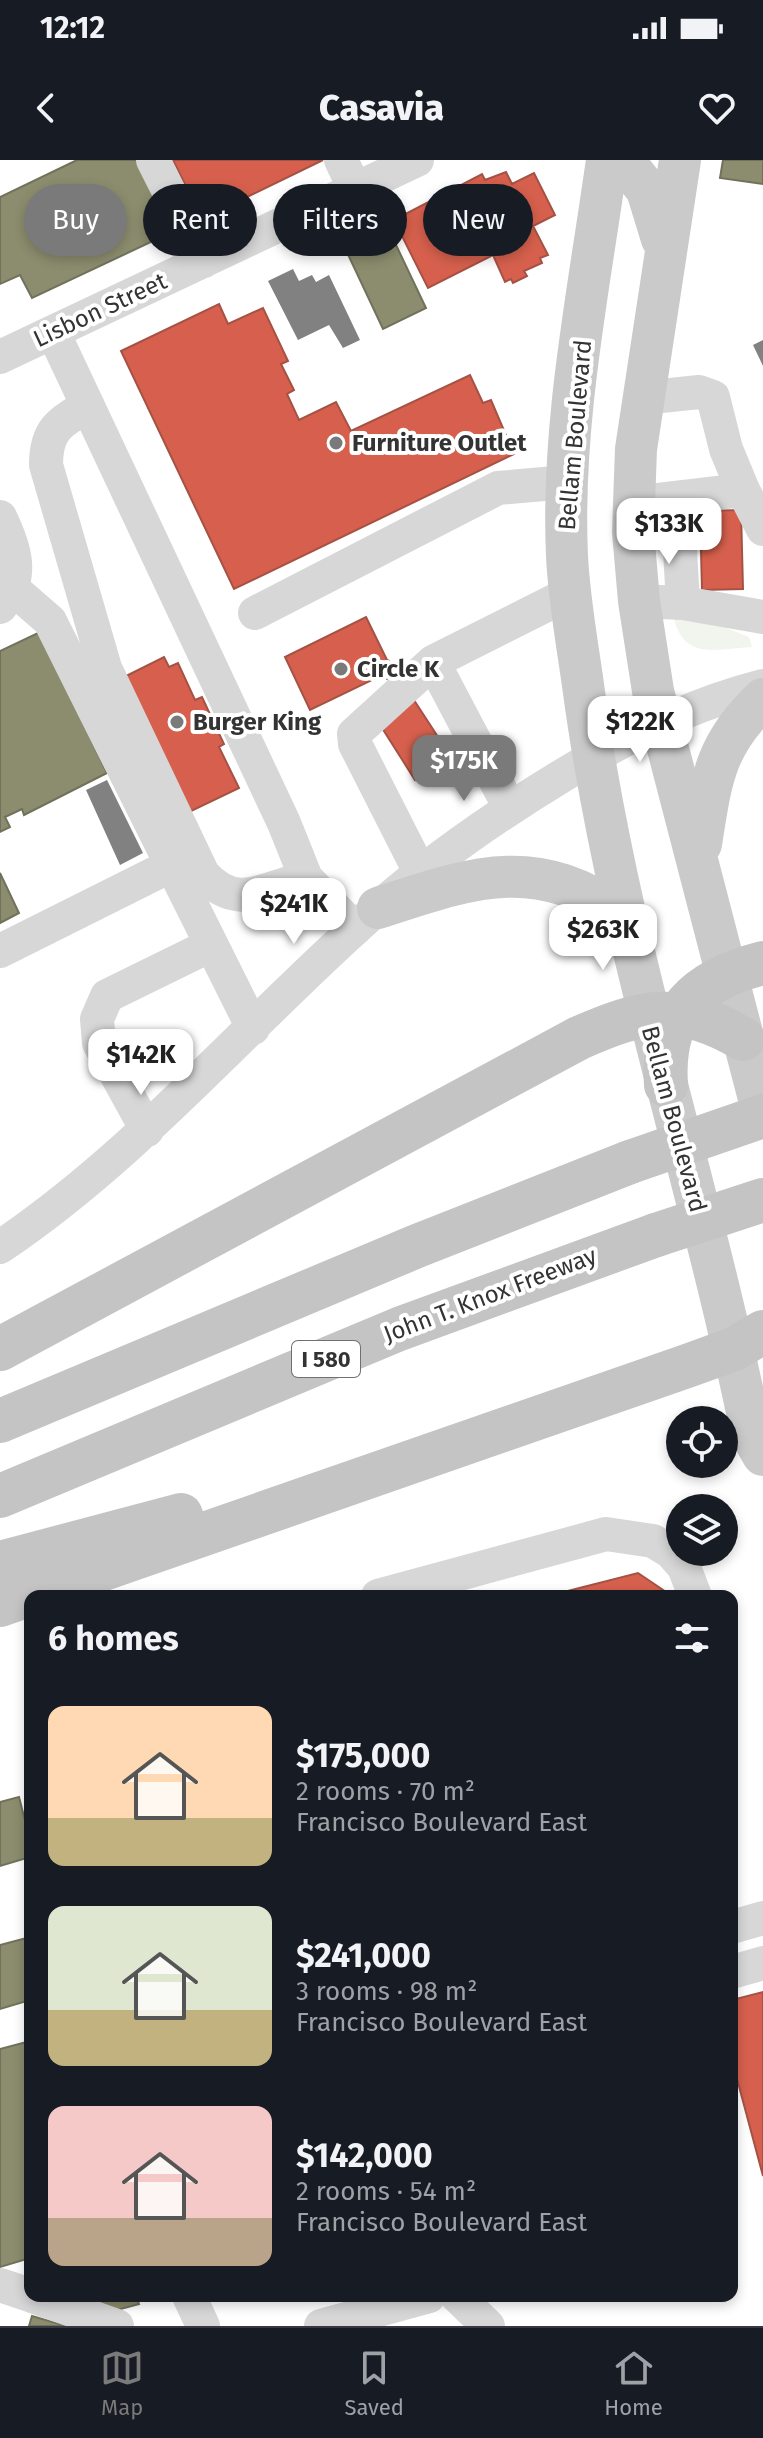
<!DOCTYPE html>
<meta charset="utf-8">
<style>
body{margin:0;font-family:"Fira Sans",sans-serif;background:#20242c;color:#f1f3f6;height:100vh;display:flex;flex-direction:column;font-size:30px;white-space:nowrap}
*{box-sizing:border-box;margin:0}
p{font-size:26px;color:#9ea1a6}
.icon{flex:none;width:44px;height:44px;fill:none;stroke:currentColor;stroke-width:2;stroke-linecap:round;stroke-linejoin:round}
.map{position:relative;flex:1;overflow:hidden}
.side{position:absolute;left:24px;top:1430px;width:714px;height:712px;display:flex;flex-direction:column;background:#171b24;border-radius:16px;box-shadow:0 4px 12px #0003}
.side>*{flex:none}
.top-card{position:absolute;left:24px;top:24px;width:716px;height:72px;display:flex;gap:16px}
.fabs{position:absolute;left:666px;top:1246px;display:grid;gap:16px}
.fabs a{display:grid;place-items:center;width:72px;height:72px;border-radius:50%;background:#171b24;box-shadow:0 4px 12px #0003;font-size:40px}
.price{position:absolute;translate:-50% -68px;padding:0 18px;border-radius:16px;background:#fff;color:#222;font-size:26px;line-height:52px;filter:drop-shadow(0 2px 4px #0008)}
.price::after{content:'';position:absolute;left:50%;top:48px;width:24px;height:18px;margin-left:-12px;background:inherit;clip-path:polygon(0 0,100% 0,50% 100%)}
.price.current{background:#7a7a7a;color:#fff}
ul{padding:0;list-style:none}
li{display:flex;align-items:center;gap:24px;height:200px;padding:0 24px}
li span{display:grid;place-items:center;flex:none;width:224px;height:160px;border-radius:16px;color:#555}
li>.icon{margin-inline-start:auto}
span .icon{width:96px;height:96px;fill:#fffc;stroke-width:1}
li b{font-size:34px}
h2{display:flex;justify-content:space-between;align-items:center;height:96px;padding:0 24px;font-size:34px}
.chip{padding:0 28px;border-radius:36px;background:#171b24;box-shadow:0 4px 12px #0003;font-size:28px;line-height:72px}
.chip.current{background:#7a7a7a;color:#fff}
.status{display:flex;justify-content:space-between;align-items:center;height:56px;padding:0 40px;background:#171b24;direction:ltr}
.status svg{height:22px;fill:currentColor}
header{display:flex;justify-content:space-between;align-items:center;height:104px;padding:0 24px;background:#171b24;font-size:36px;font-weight:800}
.tab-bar{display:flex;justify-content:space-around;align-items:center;height:112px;border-top:2px solid #363941;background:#171b24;font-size:22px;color:#9ea1a6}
.tab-bar a{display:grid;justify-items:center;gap:4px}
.tab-bar .current{color:#7a7a7a}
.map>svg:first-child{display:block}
</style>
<div class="status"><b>12:12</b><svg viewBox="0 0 49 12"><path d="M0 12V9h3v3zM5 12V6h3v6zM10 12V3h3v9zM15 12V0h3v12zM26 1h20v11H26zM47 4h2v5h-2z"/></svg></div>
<header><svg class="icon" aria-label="back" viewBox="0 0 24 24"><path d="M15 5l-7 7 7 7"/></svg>Casavia<svg class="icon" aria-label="heart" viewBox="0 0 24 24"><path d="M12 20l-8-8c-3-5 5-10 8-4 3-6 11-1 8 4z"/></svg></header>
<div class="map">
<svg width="763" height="2166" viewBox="0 0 763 2166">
<rect width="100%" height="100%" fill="#fff"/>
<path fill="#f1f5ed" d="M679 449 749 477 752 487C714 489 683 501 673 455Z"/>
<path fill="#d6604d" stroke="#a55245" stroke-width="2" d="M173 0H323L202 59Z
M506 12 512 24 534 13 555 55 533 66 548 95 540 98 542 103 524 111 527 116 513 123 511 119 505 122 493 95 428 128 394 60 482 14 485 20Z
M219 144 228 164 263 148 288 201 281 204 294 230 287 234 299 260 336 242 351 271 470 215 483 243 491 240 514 294 234 429 121 191Z
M741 350 743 429 702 430 700 351Z
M366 457 387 500 393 503 387 519 380 516 310 550 285 497Z
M164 497 169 507 178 503 195 540 202 537 224 584 219 587 239 628 185 654 122 518Z
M412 537 451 597 415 620 377 560Z
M638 1413 672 1436H548Z
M763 1832V2016L732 1900V1840Z"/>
<path fill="#8c8c6e" stroke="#71715c" stroke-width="2" d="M77 0H137L172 72 32 138 20 115 0 124V37Z
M723 0H763V24L720 18Z
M387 66 426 148 383 169 344 86Z
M40 472 107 613 24 655 22 649 5 657 10 667 0 672V491Z
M0 713 19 753 0 763Z
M19 1637 30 1680V1697L0 1706V1642Z
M30 1777V1840L0 1849V1785Z
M30 1881V2098L0 2107V1889Z
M71 2136H136L139 2144 117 2150Z
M32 2156 66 2166H29Z"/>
<path fill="#818181" d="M293 109 299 121 312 115 316 122 329 115 360 180 343 188 329 165 298 180 268 121Z
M763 180V206L753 185Z
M107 620 143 693 120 705 86 630Z"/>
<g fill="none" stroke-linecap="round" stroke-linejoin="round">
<path stroke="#d7d7d7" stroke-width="34" d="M153 0 204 101
M341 0 355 29
M53 172 284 663 306 718 355 769
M0 197 417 0
M642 238 699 232 713 237 726 289 743 330
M88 246C59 262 46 270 46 305L105 508 203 714C237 752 264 728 306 718
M677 338 683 443
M633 343 743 330 763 369
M0 357C15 388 25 417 0 447
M12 428 50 461 253 868
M639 441 683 443 763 457
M255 453 498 328 567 322
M433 502 510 648
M420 712 355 584 354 574 433 502 570 433
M0 791 172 705
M147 970 99 883 97 859 107 836 211 785
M0 1087C142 991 250 860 378 748 436 697 499 654 565 614 627 576 692 544 763 526
M378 1436 606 1374 653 1381 671 1392 684 1407 695 1436
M732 1767 763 1758
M732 1812 763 1803
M0 2125 30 2135
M32 2136 117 2166
M189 2136 203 2166
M457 2136 488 2166
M321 2166 429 2136"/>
<path stroke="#cacaca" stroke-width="42" d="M607 0C589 130 561 263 567 396 569 439 577 482 583 525 617 781 701 1024 752 1276L763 1295
M623 0 647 30 662 79
M680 0 636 289 633 372 639 441 653 531 763 954
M701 684C711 621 714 585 763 539
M378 748C473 717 536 693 624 757"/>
<path stroke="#c4c4c4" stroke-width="44" d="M666 925C661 852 696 820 763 803
M0 1189 579 878C643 850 679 841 743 879
M0 1261 417 1086 630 1002
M0 1336 399 1169 656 1075
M0 1403 181 1355
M0 1445 687 1206 734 1189 763 1172"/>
<path stroke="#c4c4c4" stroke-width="44" d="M630 1002 763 956
M656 1075 763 1040"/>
</g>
<g fill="#7a7a7a" stroke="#fff" stroke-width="3">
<circle cx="336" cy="283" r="8"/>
<circle cx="341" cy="509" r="8"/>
<circle cx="177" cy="562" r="8"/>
</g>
<g text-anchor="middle" stroke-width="8" stroke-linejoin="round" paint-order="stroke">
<rect fill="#fff" stroke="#707070" stroke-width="2" x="292" y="1181" width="68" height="36" rx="6"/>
<g font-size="22" font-weight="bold" fill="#333">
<text x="326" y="1207">I 580</text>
</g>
<g font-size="24" fill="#333" stroke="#fff">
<text transform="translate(100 150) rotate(-25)" y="8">Lisbon Street</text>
<text transform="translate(575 275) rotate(-85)" y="8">Bellam Boulevard</text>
<text transform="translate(674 959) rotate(75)" y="8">Bellam Boulevard</text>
<text transform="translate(490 1135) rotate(-21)" y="8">John T. Knox Freeway</text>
</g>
<g font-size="24" font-weight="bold" fill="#333" stroke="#fff" text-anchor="start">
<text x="352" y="291">Furniture Outlet</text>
<text x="357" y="517">Circle K</text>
<text x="193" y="570">Burger King</text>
</g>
</g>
</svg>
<div class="fabs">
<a><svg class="icon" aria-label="locate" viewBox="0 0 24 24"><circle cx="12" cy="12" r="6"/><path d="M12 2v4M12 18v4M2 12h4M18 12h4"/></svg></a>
<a><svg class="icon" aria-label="layers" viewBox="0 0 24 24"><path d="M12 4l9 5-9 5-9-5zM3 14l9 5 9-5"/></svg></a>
</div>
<b class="price" style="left:669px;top:406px">$133K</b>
<b class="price" style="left:640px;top:604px">$122K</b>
<b class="price current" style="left:464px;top:643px">$175K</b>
<b class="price" style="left:294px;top:786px">$241K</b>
<b class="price" style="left:603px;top:812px">$263K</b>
<b class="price" style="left:141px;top:937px">$142K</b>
<div class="top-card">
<a class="chip current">Buy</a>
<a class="chip">Rent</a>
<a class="chip">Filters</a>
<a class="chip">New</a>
</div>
<section class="side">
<h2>6 homes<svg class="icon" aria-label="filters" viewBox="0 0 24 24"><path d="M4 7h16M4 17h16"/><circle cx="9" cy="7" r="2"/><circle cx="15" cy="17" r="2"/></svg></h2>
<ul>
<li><span style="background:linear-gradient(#ffd9b3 70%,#c2b280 0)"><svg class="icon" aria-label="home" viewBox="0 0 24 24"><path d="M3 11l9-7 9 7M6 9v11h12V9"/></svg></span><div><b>$175,000</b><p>2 rooms · 70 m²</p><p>Francisco Boulevard East</p></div></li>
<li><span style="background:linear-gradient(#dfe7d0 65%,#c2b280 0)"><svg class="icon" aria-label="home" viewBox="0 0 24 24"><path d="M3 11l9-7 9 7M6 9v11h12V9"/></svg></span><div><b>$241,000</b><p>3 rooms · 98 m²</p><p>Francisco Boulevard East</p></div></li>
<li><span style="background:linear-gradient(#f6c9c9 70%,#b9a48a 0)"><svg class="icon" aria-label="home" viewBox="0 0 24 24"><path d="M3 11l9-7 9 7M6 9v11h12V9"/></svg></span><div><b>$142,000</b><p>2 rooms · 54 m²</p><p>Francisco Boulevard East</p></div></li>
</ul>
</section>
</div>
<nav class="tab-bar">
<a class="current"><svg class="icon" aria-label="map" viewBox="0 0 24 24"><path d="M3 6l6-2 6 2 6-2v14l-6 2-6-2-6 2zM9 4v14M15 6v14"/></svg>Map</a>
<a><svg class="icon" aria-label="saved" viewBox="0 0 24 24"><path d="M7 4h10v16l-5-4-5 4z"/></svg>Saved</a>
<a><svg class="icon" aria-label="home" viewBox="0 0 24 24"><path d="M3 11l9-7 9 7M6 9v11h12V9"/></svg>Home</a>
</nav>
